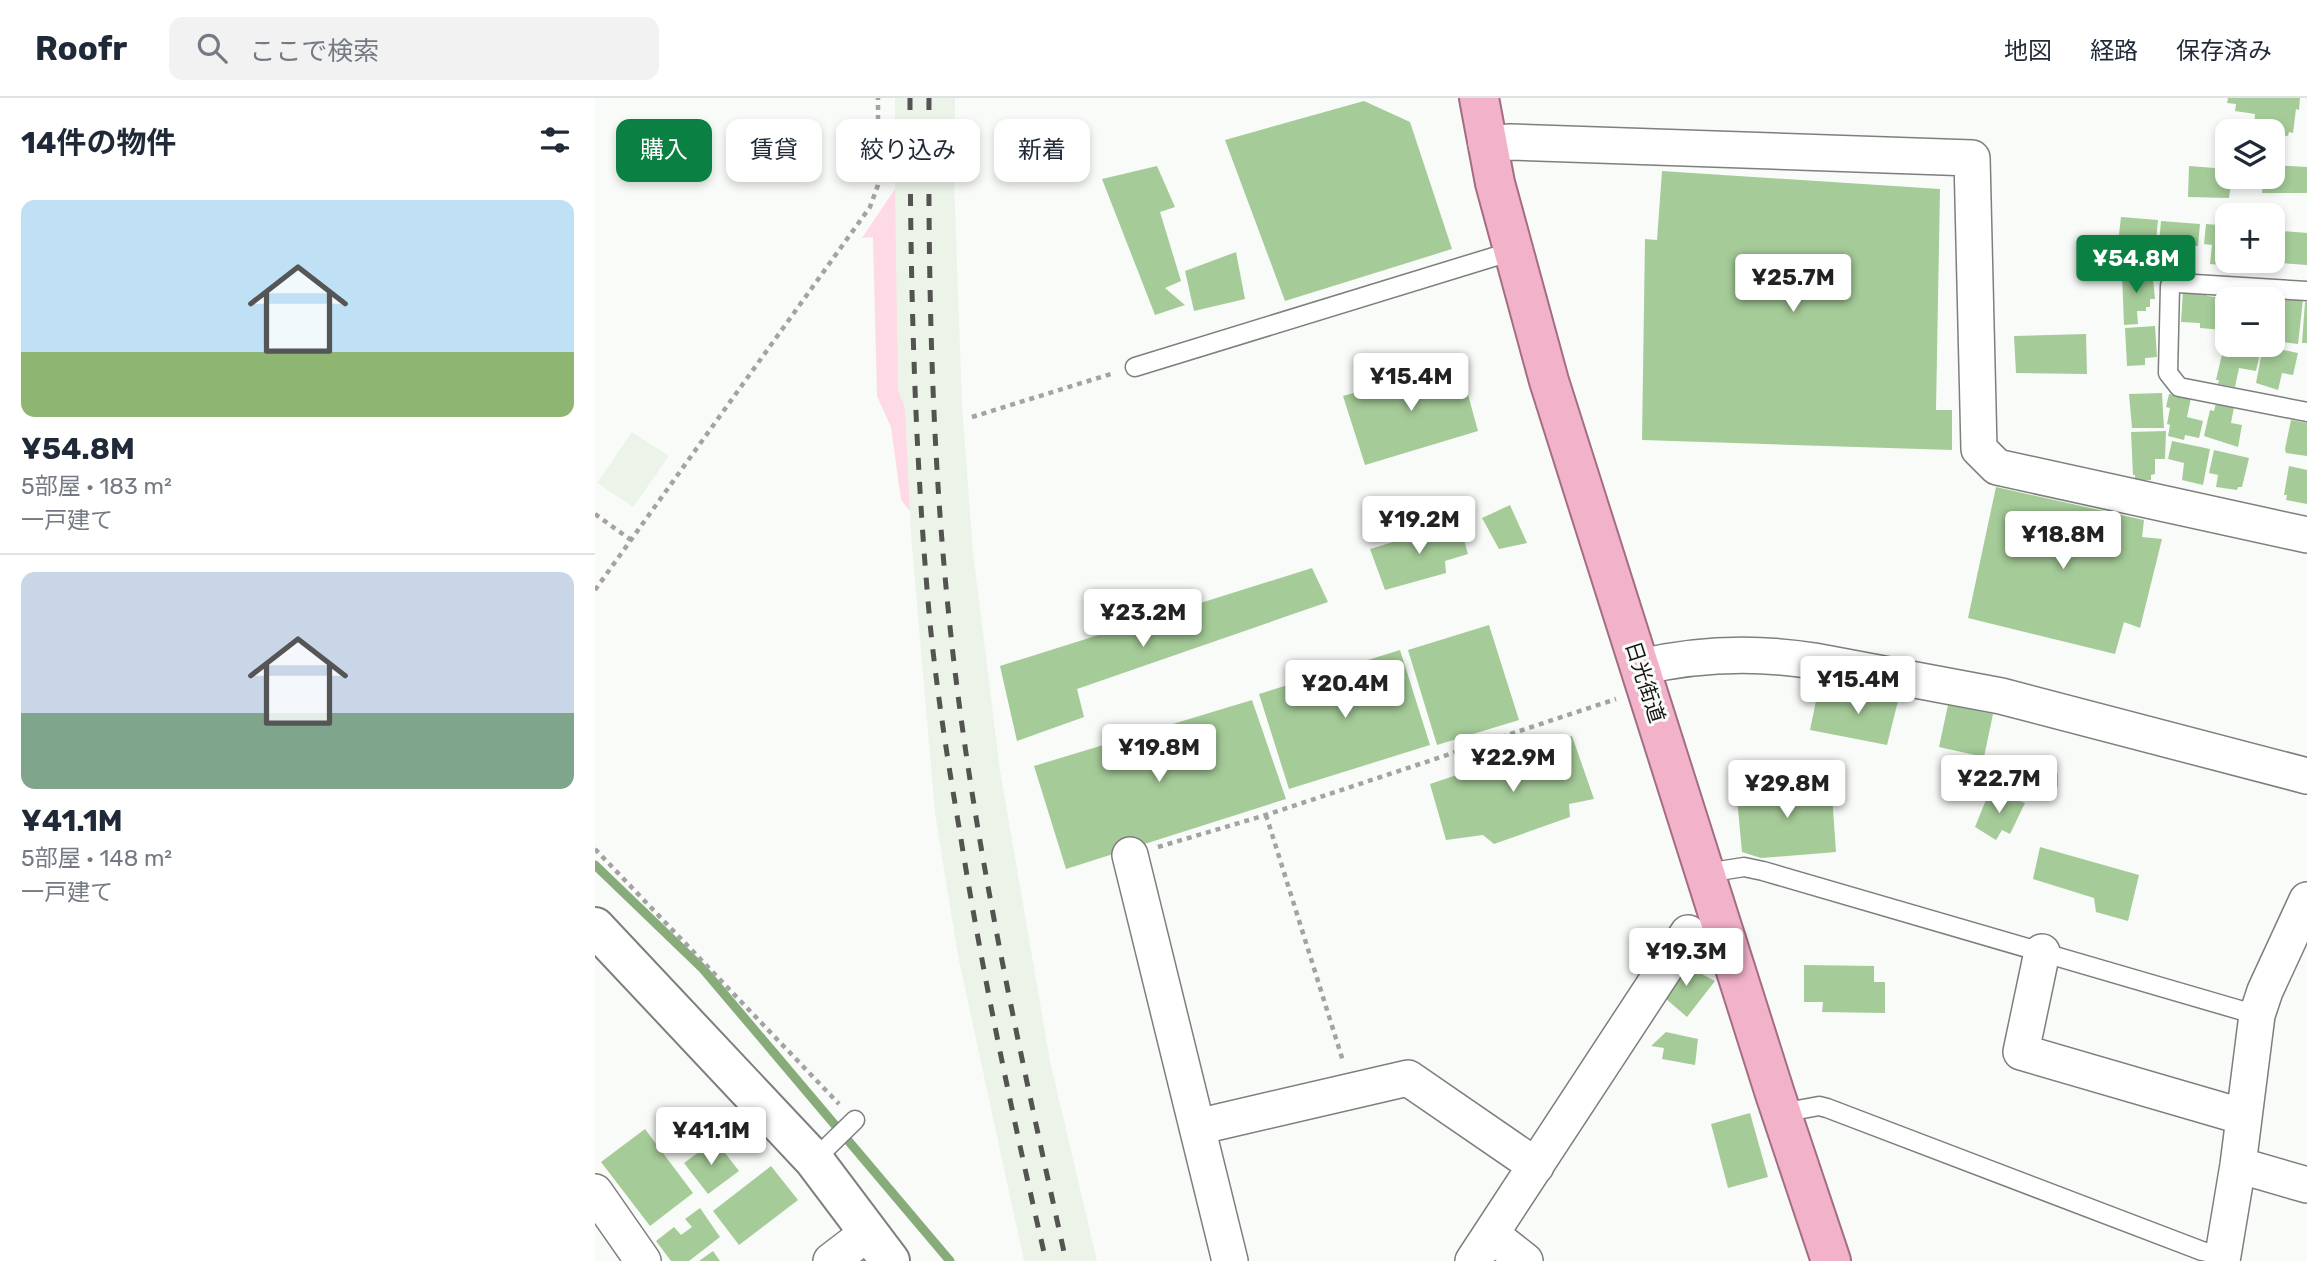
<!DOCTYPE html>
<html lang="ja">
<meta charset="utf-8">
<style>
body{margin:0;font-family:Rubik,"Noto Sans JP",sans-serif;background:#f2f2f3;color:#1f2937;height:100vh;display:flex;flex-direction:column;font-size:26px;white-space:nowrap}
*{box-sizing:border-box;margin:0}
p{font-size:23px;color:#747a83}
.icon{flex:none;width:38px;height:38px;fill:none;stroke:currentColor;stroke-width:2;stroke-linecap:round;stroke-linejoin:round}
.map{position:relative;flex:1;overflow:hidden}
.panel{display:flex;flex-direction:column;background:#fff;width:595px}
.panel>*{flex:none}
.hud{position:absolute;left:21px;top:21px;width:665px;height:63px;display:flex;gap:14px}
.controls{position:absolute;left:1620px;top:21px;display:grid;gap:14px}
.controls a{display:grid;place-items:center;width:70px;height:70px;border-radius:14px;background:#fff;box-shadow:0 4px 10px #0003;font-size:35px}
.price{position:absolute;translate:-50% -60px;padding:0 16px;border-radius:7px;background:#fff;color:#222;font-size:23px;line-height:46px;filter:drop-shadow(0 2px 4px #0008)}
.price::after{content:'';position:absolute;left:50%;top:42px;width:21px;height:16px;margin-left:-10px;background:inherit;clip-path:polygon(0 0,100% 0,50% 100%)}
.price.active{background:#0b8043;color:#fff}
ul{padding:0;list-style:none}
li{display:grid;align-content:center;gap:14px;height:371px;padding:0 21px}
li+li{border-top:2px solid #e0e1e3}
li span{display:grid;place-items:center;height:217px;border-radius:14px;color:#555}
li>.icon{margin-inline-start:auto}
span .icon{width:126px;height:126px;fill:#fffc;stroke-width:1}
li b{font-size:30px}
h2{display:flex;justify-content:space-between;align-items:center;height:84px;padding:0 21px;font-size:30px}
.chip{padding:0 24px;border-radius:14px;background:#fff;box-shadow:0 4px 10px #0003;font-size:24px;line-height:63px}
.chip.active{background:#0b8043;color:#fff}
header{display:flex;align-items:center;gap:42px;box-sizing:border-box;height:98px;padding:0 35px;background:#fff;border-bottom:2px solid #e0e1e3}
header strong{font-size:33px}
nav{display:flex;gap:38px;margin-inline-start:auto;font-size:24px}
.search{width:490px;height:63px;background:#f2f2f3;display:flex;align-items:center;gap:18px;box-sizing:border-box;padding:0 24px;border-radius:14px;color:#747a83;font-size:26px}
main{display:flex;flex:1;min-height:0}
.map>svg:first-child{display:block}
</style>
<header>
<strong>Roofr</strong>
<div class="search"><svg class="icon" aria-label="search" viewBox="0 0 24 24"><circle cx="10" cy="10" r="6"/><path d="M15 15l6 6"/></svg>ここで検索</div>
<nav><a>地図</a><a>経路</a><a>保存済み</a></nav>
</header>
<main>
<section class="panel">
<h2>14件の物件<svg class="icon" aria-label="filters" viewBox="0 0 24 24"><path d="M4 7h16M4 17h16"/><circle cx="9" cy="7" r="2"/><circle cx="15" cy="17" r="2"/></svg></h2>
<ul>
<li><span style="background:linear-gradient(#bfe0f5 70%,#8fb573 0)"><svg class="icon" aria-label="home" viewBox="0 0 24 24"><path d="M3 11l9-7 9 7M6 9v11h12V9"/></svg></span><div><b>¥54.8M</b><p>5部屋 · 183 m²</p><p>一戸建て</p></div></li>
<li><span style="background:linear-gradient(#c9d6e8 65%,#7fa58c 0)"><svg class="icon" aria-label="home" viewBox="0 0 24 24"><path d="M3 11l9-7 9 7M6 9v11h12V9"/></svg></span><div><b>¥41.1M</b><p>5部屋 · 148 m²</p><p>一戸建て</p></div></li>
</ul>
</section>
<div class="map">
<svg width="1712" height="1163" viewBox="0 0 1712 1163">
<rect width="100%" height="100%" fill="#f9fbf8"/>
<path fill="#ecf4ea" d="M300 0H360L359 82 367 306 378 455 405 672 455 963 502 1163H429L363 858 340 715 316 437 310 310 303 293 300 185Z
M37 334 74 358 38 409 2 385Z"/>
<path fill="#fddae5" d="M300 91 303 292 310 310 315 413 306 402 296 329 282 298 278 139 267 140Z"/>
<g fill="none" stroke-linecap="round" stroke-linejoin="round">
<path stroke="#87ac7a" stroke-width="9" d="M0 767 108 871 355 1163"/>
</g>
<path fill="#a5cb98" d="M1633 0H1705L1704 12 1701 11 1698 35 1694 34 1693 38 1678 36V33H1662V30L1659 29 1660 16 1640 13 1641 6 1632 5Z
M769 3 815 24 857 151 690 203 630 42Z
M1678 67 1712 69V95H1667L1668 79H1678Z
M562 68 580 109 565 114 586 183 570 190 590 207 560 217 507 81Z
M1594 68 1633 71V79H1637L1634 100 1593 99Z
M1067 73 1345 91 1341 312H1357V352L1047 342 1050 141 1062 142Z
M1526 119 1563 122 1560 153 1548 152V148L1523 145Z
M1566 123 1605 126 1603 148 1591 147 1590 160 1563 157Z
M1611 126 1633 128V163H1672V167L1640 164V168L1615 166 1617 147 1609 146Z
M1678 133H1683L1681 154H1678Z
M1688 133 1712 135V167L1685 165Z
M641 154 650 201 599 213 590 173Z
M1554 174 1555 181H1558L1560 201H1555V209H1551V213H1542L1543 226 1529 227 1527 176Z
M1588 193 1612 194V198L1621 199 1620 216 1628 217V232L1605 230V225L1586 224Z
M1689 200 1708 202 1703 246 1687 244V240L1678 239V220L1684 221 1685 206H1689Z
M1710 204H1712V245H1707Z
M1560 228 1562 259 1550 260V267L1532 268 1530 230Z
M1632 235 1633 247H1667L1661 273 1644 270 1640 289 1623 286 1624 282H1621Z
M1491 236 1492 276 1421 275 1419 238Z
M1668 248 1703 255 1698 277 1687 275 1683 292 1661 285Z
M864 264 883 333 770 367 748 298Z
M1567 295 1569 330H1537L1534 296Z
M1574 296 1596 300 1592 319 1608 323 1604 340 1590 337 1589 342 1573 338 1575 327 1572 326 1575 310 1571 309Z
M1621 305 1639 309 1636 325 1647 327 1643 349 1609 338 1615 312 1619 313Z
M1696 322 1712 325V358L1691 355 1690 351Z
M1571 333 1570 361H1560V376L1556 377V382L1540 383V377H1538L1536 334Z
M1577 343 1615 351 1608 387 1587 382 1589 365 1573 361Z
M1619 352 1654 360 1647 389H1643L1642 392 1621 389 1623 377 1614 375Z
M1694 368 1712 372V406L1691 402 1692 397H1689Z
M1401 389 1549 422 1547 439 1567 441 1545 530 1529 524 1520 556 1373 520Z
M915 407 932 445 904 451 887 420Z
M864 424 873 456 850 463 851 475 790 492 775 451Z
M717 470 733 504 482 591 489 619 422 643 405 568Z
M894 527 924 622 842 647 813 552Z
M805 552 835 647 694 691 664 596Z
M1270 588 1305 595 1292 647 1215 632 1222 598 1264 606Z
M657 602 691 701 471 771 439 668Z
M1353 607 1398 616 1389 659 1344 649Z
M977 638 999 701 974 706 975 719 899 746 888 737 851 742 835 686Z
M1447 668 1463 676V689L1441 683Z
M1236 683 1241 754 1166 760 1147 754 1141 690Z
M1395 692 1430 705 1415 736 1407 732 1401 742 1380 729Z
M1445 749 1544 777 1533 823 1501 814 1499 800 1438 781Z
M1084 864 1120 883 1092 919 1064 895Z
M1209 867 1279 868V884H1290V915L1227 914 1228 904H1209Z
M1071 934 1103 941 1100 967 1067 961 1069 950 1056 948Z
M1155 1015 1173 1079 1133 1090 1116 1026Z
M50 1031 98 1095 55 1128 6 1064Z
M120 1042 144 1073 113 1096 89 1065Z
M176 1068 203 1102 144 1147 118 1113Z
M105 1110 125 1139 94 1163H76L61 1143 79 1129 86 1137 97 1129 90 1121Z
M118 1153 125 1163H104Z"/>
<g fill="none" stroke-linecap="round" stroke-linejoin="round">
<g stroke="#7c7f7c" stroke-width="21">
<path id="service" d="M1712 193 1583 185 1575 188 1573 275 1584 289 1712 314
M540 269 918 153
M1111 775 1149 769 1168 773 1662 917
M1186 1015 1224 1008 1232 1010 1607 1153 1628 1157
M219 1062 260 1022"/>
</g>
<g stroke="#7c7f7c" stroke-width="38">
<path id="minor" d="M891 46 915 44 1377 60 1384 351 1402 369 1712 437
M1046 569C1102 556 1162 554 1219 563L1406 598 1712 678
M535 757 635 1163
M1447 854 1426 954 1649 1019
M602 1029 813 980 941 1068
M1643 1067 1712 1087
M0 1094 48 1163
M896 1136 930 1163
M236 1163 274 1134
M878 1163 1093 835
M1627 1163 1643 1067 1662 917 1670 893 1712 802"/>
</g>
<g stroke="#7c7f7c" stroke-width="42">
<path id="tertiary" d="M0 829 219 1062 295 1163"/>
</g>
<g stroke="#a36e82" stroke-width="42">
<path id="trunk" d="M884 0 900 85 954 283 1180 996 1236 1163"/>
</g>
<path stroke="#a3a4a2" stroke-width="4.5" stroke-dasharray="5 5" stroke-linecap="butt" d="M377 319 519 275
M0 416 36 442
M0 492 275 109 283 87V0
M671 717 748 963
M563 749 671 717 1021 601
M0 751 244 1006"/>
<use href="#service" stroke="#fff" stroke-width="18"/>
<use href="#minor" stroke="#fff" stroke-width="35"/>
<use href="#tertiary" stroke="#fff" stroke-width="38"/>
<use href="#trunk" stroke="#f2b2ca" stroke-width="38"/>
<path stroke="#535352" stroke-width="5" stroke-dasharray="12 12" stroke-linecap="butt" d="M315 0C315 175 319 351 335 525 342 595 353 665 365 735 388 879 418 1021 451 1163
M334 0C333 173 336 347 354 519 376 736 424 950 471 1163"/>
</g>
<g text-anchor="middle" stroke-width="6" stroke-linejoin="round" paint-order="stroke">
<g font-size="21" fill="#161615" stroke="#f9fbf8">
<text transform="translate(1050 584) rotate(72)" y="7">日光街道</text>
</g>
</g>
</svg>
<div class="controls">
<a><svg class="icon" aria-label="layers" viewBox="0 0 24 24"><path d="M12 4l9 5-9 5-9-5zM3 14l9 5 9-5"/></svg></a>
<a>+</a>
<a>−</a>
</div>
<b class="price active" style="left:1541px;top:197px">¥54.8M</b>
<b class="price" style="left:1198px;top:216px">¥25.7M</b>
<b class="price" style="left:816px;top:315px">¥15.4M</b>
<b class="price" style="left:824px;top:458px">¥19.2M</b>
<b class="price" style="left:1468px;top:473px">¥18.8M</b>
<b class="price" style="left:548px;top:551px">¥23.2M</b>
<b class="price" style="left:1263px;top:618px">¥15.4M</b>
<b class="price" style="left:750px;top:622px">¥20.4M</b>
<b class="price" style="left:564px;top:686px">¥19.8M</b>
<b class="price" style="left:918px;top:696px">¥22.9M</b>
<b class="price" style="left:1404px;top:717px">¥22.7M</b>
<b class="price" style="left:1192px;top:722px">¥29.8M</b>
<b class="price" style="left:1091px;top:890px">¥19.3M</b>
<b class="price" style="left:116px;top:1069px">¥41.1M</b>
<div class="hud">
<a class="chip active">購入</a>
<a class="chip">賃貸</a>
<a class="chip">絞り込み</a>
<a class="chip">新着</a>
</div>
</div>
</main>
